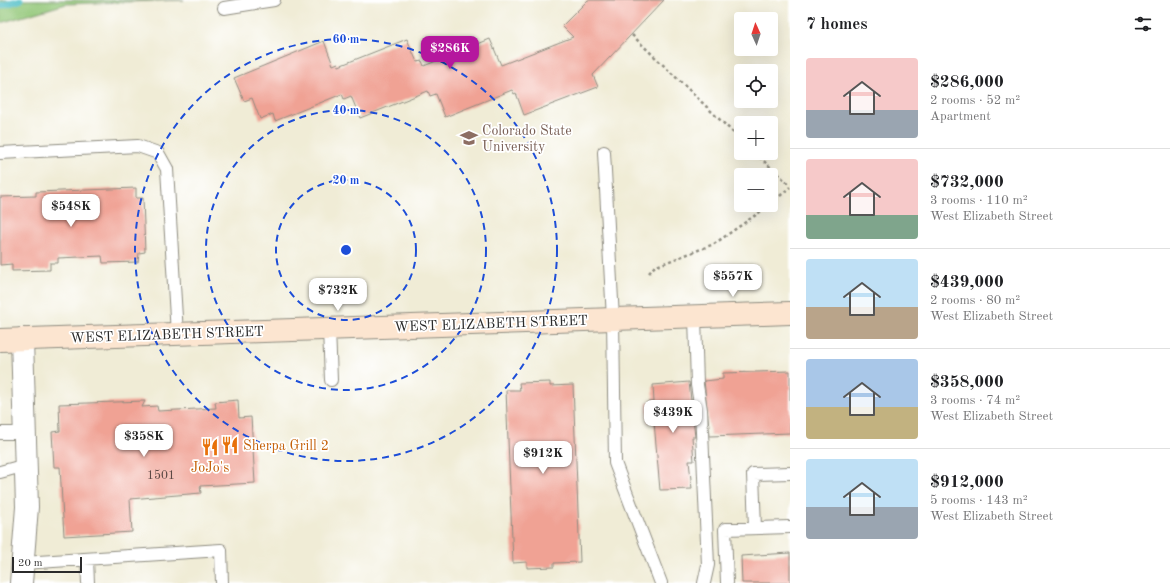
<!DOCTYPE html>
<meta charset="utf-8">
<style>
body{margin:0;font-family:"Old Standard TT",serif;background:#f6f6f6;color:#202124;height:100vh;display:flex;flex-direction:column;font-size:15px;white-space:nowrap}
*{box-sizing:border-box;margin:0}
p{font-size:13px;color:#757577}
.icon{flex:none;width:22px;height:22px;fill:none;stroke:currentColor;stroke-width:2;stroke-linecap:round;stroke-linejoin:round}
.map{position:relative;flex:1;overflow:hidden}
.drawer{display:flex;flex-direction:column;background:#fff;width:380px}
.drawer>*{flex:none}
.needle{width:26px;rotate:357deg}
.controls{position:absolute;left:734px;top:12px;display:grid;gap:8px}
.controls a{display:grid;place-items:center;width:44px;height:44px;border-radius:4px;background:#fff;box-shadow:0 4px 16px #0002;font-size:20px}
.scale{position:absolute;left:12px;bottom:10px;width:70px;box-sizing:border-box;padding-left:4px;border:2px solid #2b2b2b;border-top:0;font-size:11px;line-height:14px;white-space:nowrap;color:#2b2b2b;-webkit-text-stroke:3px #fff;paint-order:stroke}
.price{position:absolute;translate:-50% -34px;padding:0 9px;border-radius:8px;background:#fff;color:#222;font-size:13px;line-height:26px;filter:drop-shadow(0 1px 2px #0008)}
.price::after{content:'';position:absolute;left:50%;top:24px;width:12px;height:9px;margin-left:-6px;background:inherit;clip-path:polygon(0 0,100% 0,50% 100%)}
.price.selected{background:#b5179e;color:#fff}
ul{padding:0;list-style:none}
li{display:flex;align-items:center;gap:12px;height:100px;padding:0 16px}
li+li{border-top:1px solid #e0e0e0}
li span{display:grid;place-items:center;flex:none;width:112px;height:80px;border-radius:4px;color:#555}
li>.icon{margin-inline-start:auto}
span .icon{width:48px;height:48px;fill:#fffc;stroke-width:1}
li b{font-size:17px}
h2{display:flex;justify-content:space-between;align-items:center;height:48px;padding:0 16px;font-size:17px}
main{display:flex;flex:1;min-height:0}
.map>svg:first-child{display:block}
</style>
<main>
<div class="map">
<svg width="790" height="583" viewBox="0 0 790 583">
<rect width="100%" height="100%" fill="#fff"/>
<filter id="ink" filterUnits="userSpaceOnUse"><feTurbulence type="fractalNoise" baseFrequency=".025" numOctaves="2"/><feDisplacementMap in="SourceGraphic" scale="8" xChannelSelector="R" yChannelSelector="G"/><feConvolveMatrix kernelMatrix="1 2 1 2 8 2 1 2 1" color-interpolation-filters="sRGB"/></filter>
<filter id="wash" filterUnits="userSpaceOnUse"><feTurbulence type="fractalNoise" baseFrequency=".012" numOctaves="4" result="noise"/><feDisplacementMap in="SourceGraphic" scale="16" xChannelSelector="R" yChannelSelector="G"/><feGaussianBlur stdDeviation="0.9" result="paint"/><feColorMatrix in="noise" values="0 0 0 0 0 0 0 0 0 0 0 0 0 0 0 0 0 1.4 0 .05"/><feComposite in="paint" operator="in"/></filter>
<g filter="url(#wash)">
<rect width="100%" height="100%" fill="#f0ecd6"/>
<path fill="#93c778" stroke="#5f7952" d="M0 0H184L66 4 0 23Z"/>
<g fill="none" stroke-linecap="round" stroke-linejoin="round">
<path stroke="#52c0c8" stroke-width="7" d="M0 6 20 0"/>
</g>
<g id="blocks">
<path fill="#f0a294" d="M588 0H664L593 75 598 87 524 115 516 93 514 94 512 90 445 117 436 94 430 96 428 91 360 118 351 96 344 99 342 94 275 121 273 114 260 119 252 98 244 101 234 78 324 41 333 65 338 63 339 66 407 39 417 62 422 61 424 66 490 39 501 65 573 37 562 26Z
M136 188V198H143L145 252 139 253 138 262 103 263 102 256 58 258V263H50V270L12 271V264L0 265V197L36 196V192Z
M790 371V433L710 436 704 381 723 379V373Z
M550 382V386L573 385 580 562 554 563V567L527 568V562L513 563 506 390H520L519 383Z
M689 382 695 437H692L694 461H689L692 489 660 490 654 422H648L647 402H654L653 385Z
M238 400 239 418 251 417 255 483 200 486 201 493 130 499 132 532 64 536 60 467H54L52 432 60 431 59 404 145 401 142 407 157 406 158 411 216 408 215 402Z
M790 553V583H742L741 556Z"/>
</g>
</g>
<g filter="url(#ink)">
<use href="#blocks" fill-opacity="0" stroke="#8e8c80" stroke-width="1"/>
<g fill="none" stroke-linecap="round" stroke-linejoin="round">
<g stroke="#8e8c80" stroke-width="14">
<path id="service" d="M224 8 274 0
M604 152 613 319 615 463 661 583
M0 153 138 146 158 153 167 169 177 334
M695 316 697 385 701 410 708 565 704 583
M329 329 331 380
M0 433H25
M0 472 26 465
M755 528 753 474 790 473
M87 559 88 583
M23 563 221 550 222 583
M727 583 725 529 790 527"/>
</g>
<g stroke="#8e8c80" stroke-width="24">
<path id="minor" d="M21 583 27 507 22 339"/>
</g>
<g stroke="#8e8c80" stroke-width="24">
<path id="secondary" d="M0 340 790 313"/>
</g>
<path stroke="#8e8c80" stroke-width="2.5" stroke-dasharray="3 3" stroke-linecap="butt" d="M632 35 741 140
M755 153 790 185
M771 204 790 187
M649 273 654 267 714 244 770 205"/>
<use href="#service" stroke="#fff" stroke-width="12"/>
<use href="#minor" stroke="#fff" stroke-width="22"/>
<use href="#secondary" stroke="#fce5d0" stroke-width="22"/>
</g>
</g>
<g fill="none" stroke="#1d4ed8" stroke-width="2" stroke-dasharray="7 5">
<circle cx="346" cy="250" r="70"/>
<circle cx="346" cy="250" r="140"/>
<circle cx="346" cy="250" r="211"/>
</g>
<defs>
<g id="university-bare" transform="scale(1.38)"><path d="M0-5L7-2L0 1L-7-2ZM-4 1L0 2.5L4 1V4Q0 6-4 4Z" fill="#8d6e63" stroke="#fff" stroke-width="2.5" paint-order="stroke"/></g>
<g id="restaurant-bare" transform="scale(1.38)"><path d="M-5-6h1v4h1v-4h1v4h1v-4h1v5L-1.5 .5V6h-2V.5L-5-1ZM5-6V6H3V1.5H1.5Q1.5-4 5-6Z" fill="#e8710a" stroke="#fff" stroke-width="2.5" paint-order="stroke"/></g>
</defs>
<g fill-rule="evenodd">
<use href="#university-bare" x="469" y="138"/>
<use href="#restaurant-bare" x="230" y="445"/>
<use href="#restaurant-bare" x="210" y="447"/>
</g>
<g text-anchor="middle" stroke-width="3.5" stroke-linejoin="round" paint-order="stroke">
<g font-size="12" fill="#5c4945">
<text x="161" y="479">1501</text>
</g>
<g font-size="14" fill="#785e54" stroke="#fff" text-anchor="start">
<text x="482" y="135">Colorado State<tspan x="482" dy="16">University</tspan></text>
</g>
<g font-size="14" fill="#2b2b2b" stroke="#fff">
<text transform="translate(491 323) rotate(-2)" y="5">WEST ELIZABETH STREET</text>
<text transform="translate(167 334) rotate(-2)" y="5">WEST ELIZABETH STREET</text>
</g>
<g font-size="14" fill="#c56008" stroke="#fff" text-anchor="start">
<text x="243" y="450">Sherpa Grill 2</text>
<text x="210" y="472" text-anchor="middle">JoJo's</text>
</g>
</g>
<circle cx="346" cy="250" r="6" fill="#1d4ed8" stroke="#fff" stroke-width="2"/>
<g font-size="12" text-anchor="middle" font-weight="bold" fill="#1d4ed8" stroke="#fff" stroke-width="3.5" stroke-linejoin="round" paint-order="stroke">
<text x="346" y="43">60 m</text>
<text x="346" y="114">40 m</text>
<text x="346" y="184">20 m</text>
</g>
</svg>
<div class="controls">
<a><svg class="needle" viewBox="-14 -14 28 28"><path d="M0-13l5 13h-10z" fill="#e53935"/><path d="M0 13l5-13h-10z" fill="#757577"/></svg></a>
<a><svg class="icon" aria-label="locate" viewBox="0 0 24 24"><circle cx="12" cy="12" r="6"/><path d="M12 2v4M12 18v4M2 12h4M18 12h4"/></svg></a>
<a>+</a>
<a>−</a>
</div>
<div class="scale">20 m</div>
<b class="price selected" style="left:450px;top:70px">$286K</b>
<b class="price" style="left:71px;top:228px">$548K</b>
<b class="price" style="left:733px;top:298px">$557K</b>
<b class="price" style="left:338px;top:312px">$732K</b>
<b class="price" style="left:673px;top:434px">$439K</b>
<b class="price" style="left:144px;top:458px">$358K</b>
<b class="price" style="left:543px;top:475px">$912K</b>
</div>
<section class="drawer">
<h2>7 homes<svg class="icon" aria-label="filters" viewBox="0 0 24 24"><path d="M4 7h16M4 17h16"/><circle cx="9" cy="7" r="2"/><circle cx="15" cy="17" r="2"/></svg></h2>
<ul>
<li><span style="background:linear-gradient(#f6c9c9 65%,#9aa5b1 0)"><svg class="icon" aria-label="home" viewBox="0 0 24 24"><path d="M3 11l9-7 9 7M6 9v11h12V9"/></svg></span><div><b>$286,000</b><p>2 rooms · 52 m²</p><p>Apartment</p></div></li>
<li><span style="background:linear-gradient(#f6c9c9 70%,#7fa58c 0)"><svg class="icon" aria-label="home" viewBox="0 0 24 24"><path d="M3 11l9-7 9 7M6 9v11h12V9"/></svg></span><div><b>$732,000</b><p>3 rooms · 110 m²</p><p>West Elizabeth Street</p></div></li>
<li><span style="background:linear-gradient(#bfe0f5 60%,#b9a48a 0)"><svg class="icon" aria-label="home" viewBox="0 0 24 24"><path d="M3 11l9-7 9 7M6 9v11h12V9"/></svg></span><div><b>$439,000</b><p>2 rooms · 80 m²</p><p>West Elizabeth Street</p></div></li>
<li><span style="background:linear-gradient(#a9c7e8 60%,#c2b280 0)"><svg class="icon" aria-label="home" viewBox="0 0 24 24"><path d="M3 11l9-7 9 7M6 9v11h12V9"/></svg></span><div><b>$358,000</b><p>3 rooms · 74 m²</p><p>West Elizabeth Street</p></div></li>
<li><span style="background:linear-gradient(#bfe0f5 60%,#9aa5b1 0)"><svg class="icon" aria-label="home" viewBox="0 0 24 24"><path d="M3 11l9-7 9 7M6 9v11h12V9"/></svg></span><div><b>$912,000</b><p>5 rooms · 143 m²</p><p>West Elizabeth Street</p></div></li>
</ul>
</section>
</main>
